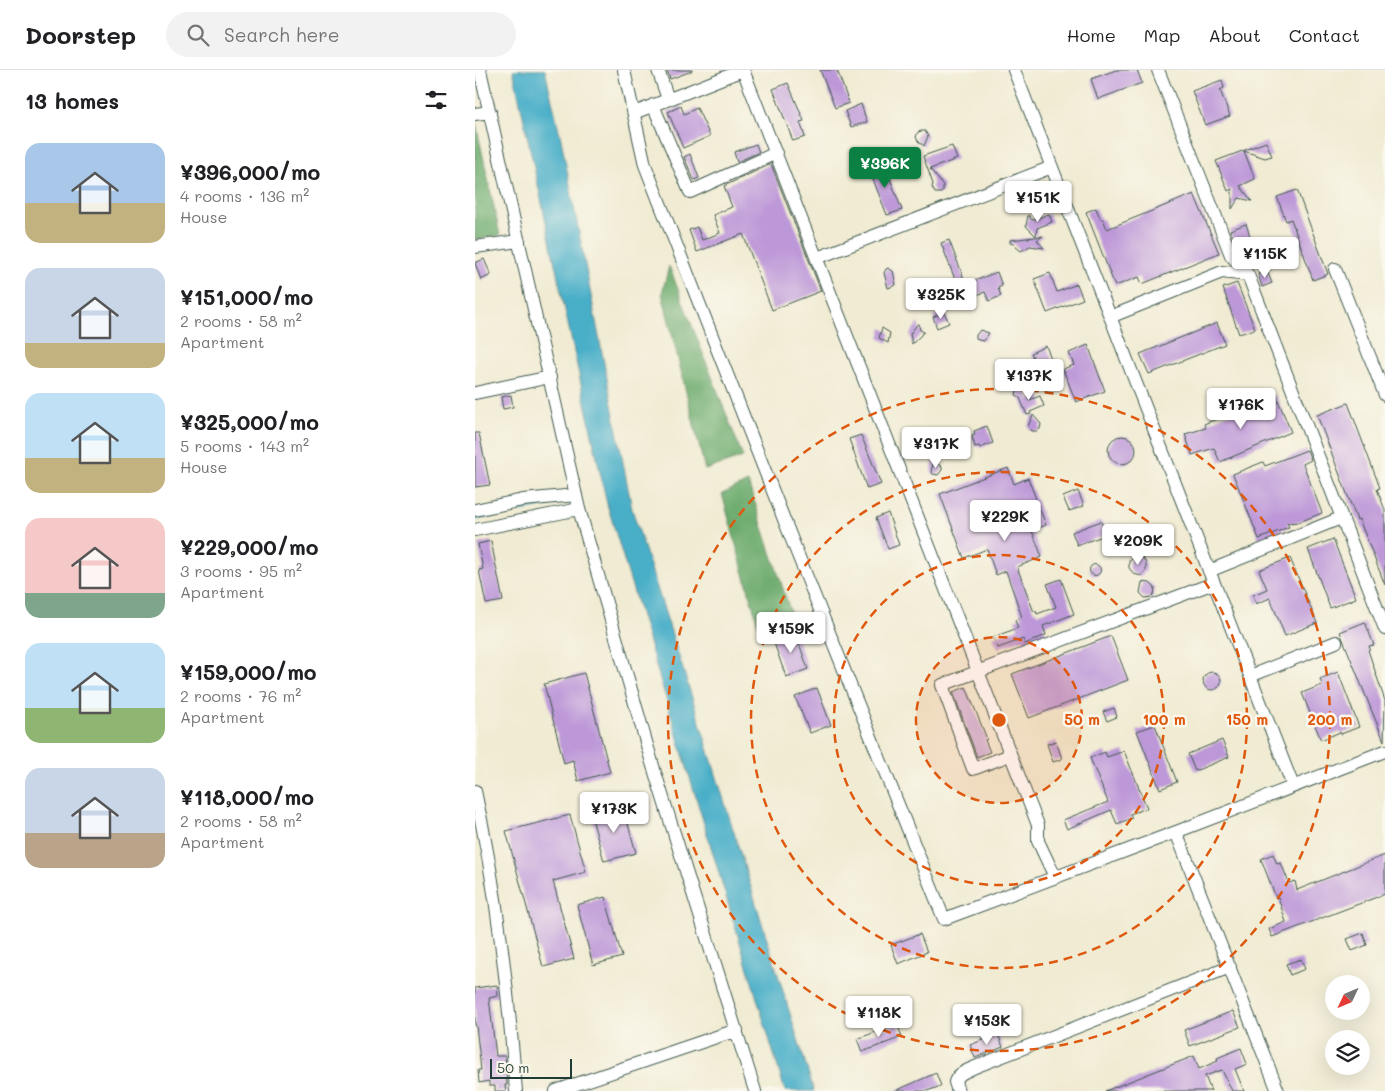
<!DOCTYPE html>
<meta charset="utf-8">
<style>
body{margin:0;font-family:Mali,sans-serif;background:#f2f2f2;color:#202124;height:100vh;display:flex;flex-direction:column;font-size:19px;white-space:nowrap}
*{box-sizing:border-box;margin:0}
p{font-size:16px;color:#757577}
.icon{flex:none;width:28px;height:28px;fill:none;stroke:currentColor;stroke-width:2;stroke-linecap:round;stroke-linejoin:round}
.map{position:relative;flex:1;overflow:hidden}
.drawer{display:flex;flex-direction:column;background:#fff;width:475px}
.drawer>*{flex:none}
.needle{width:32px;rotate:226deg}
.controls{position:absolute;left:850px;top:905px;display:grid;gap:10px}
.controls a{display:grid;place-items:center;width:45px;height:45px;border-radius:50%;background:#fff;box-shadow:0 5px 20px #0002;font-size:25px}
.scale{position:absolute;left:15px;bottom:12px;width:82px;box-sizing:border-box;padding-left:5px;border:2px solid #1f3d34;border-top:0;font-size:14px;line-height:18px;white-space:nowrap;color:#1f3d34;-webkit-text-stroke:4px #fbf7ec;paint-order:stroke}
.price{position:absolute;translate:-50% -42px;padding:0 11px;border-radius:5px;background:#fff;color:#222;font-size:16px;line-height:32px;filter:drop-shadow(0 1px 2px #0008)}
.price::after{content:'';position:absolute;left:50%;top:30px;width:15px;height:11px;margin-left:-8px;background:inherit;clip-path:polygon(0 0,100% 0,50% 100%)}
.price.current{background:#0b8043;color:#fff}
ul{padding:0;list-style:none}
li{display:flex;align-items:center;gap:15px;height:125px;padding:0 25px}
li span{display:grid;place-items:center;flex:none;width:140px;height:100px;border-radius:15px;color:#555}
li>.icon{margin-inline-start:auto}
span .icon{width:60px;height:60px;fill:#fffc;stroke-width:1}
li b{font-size:21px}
h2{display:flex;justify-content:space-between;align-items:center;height:60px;padding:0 25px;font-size:21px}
header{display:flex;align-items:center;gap:30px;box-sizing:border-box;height:70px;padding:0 25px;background:#fff;border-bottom:1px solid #e0e0e0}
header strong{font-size:24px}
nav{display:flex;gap:28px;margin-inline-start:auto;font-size:18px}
.search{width:350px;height:45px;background:#f2f2f2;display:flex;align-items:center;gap:12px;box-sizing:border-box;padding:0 18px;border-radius:28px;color:#757577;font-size:19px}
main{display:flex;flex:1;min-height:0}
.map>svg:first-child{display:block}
</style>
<header>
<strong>Doorstep</strong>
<div class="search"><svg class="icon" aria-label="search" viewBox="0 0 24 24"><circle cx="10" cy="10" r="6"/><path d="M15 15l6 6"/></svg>Search here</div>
<nav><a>Home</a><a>Map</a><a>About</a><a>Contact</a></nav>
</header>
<main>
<section class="drawer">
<h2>13 homes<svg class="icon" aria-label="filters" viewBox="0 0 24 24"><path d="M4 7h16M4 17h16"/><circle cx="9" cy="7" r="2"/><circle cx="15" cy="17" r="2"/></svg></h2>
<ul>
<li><span style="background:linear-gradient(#a9c7e8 60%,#c2b280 0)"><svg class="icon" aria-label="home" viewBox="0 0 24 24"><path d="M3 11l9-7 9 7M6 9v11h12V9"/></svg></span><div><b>¥396,000/mo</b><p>4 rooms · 136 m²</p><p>House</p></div></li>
<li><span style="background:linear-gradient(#c9d6e8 75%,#c2b280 0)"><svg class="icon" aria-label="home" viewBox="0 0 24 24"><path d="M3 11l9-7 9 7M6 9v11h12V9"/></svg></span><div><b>¥151,000/mo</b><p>2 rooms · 58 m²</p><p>Apartment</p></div></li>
<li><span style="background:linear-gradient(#bfe0f5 65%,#c2b280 0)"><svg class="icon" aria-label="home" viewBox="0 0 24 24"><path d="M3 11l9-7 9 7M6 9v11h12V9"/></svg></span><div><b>¥325,000/mo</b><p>5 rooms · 143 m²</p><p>House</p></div></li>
<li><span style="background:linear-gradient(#f6c9c9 75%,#7fa58c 0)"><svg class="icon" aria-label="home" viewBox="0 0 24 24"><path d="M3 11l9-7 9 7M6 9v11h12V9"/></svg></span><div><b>¥229,000/mo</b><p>3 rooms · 95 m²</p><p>Apartment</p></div></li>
<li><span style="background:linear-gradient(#bfe0f5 65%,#8fb573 0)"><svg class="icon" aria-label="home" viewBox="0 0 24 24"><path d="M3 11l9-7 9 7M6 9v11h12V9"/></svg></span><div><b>¥159,000/mo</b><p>2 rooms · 76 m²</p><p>Apartment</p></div></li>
<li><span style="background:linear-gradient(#c9d6e8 65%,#b9a48a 0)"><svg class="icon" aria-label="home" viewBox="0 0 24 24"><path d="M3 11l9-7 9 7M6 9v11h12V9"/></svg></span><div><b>¥118,000/mo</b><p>2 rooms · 58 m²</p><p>Apartment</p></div></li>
</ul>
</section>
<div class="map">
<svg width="910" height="1021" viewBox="0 0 910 1021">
<rect width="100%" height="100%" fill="#fbf7ec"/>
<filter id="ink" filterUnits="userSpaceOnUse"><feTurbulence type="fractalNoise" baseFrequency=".02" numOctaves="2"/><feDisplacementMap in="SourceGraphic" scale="10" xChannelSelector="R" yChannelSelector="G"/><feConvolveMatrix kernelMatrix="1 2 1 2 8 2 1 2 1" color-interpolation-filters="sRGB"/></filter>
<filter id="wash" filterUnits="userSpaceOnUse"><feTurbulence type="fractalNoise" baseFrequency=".0096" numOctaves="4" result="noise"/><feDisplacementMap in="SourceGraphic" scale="20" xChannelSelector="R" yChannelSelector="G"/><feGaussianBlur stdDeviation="1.12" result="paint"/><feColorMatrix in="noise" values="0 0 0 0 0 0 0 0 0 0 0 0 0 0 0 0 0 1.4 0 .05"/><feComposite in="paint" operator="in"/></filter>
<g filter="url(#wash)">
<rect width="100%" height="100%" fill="#f0ebd2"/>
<path fill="#6baa6c" stroke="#457450" d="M0 49 25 165 0 170Z
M194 196 268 387 230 400 187 223Z
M273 412 316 543 283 555 247 424Z"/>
<path fill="#49afc8" stroke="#34767e" d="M38 0H70L86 69 157 439 227 659 339 1021H310L132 434Z"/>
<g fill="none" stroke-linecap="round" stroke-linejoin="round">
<path stroke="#49afc8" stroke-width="3" d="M0 449 81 433"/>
</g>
<g id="blocks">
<path fill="#bd98d8" d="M192 0H217V1L195 9Z
M345 0H362L374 33 360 38Z
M641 0H662L667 13 623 29 616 9Z
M747 10 749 18 745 20 755 46 730 55 717 21Z
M313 13 329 51 325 52 330 67 318 71 298 19Z
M386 34 392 52 376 57 370 41Z
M206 36 209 44 222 38 235 66 208 78 193 42Z
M446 61H450L453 66 449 76 443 71 441 67 443 62Z
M791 72 797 86 790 88 769 81 780 109 765 116 777 131 764 128 757 139V119L753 121 741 91Z
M281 74 284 82 262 92 259 82Z
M477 76 482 89 455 99 468 115V121L466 123H460L457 117 458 114 448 86Z
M215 84 224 108 219 110 209 87Z
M429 90 437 93 431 101 423 96Z
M409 93 427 140 412 145 394 99Z
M296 94 346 221 297 240 268 164 222 182 214 160 222 157 227 170 245 163 238 145 257 137 249 116Z
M822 120 853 204 838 210 816 149 811 151 802 127Z
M719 124 744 183 667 214 664 207 640 216 611 142 621 138 626 150 628 149 632 159Z
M574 144 577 152 562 158 561 166 551 156 553 145 557 150Z
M771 154 777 172 762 178 755 160Z
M568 166 562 170 569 178 555 176 546 181 541 177 540 174 535 173V170Z
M474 170 491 214 522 202 527 216 523 218 526 226 514 231 510 222 488 230 466 173Z
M9 189 16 205 6 210 0 193Z
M413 198 418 201 421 215 413 218 409 203 411 199Z
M792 201 797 213 787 217 783 204Z
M575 203 582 222 602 214 608 229 572 243 559 209Z
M762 213 780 259 764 264 748 218Z
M469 242 474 253 462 258 458 247Z
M443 253 445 260 449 262 437 274 435 264Z
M742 253 750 274 674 304 665 284Z
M407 258 415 263 413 273 404 268Z
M505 260 514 263 509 271 503 270 501 268V265Z
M613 275 630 321 601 332 588 299 599 295 594 283Z
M571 276 580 298 565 304 556 283Z
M543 315 552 320 554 330 565 326 569 336 555 342 556 344 552 345 545 328 541 325Z
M36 325 38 337 28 339 26 327Z
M801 325 816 362 745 392 739 378 717 385 710 364 731 358 729 354Z
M873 333 905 418 902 419 910 440V515L884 449 882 450 842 345Z
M558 345 566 354 565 359 562 361H556L553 356Z
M512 356 518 373 505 378 504 376 500 377 497 366 500 365 499 361Z
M0 363H4L15 415 0 417Z
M386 365 406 414 392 419 374 369Z
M633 380a14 14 0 1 1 28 0a14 14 0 1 1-28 0Z
M454 378 459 381 458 390 450 386V381Z
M832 380 836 390 828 394 847 443 824 452 812 453 814 457 784 469 758 404 788 392 790 396Z
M459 391 467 397V400L463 405 458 404 456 401Z
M533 398 539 414 553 408 571 455 557 461 567 487 542 497 559 542 561 541 562 544 581 537 572 514 586 509 599 544 568 556 571 565 550 574 548 569 523 578 518 567 543 558 540 550 547 547 531 501 521 505 512 479 489 488 465 424Z
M603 421 609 436 594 441 588 427Z
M413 443 424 475 413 479 401 448Z
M626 451 631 465 602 475 597 462Z
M858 469 881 528 855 538 833 479Z
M16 471 28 531 11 534 4 500 8 499 3 474Z
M663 486 667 487 671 493V500L666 506 659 504 654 498V491L657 489Z
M815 488 842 553 810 566 795 528 781 534 778 525 792 519 784 500Z
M614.5 500a5.5 5.5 0 1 1 11 0a5.5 5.5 0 1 1-11 0Z
M667 512 675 513 680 518 679 525 677 527 670 528 665 523Z
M890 552 899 575 894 576 895 579 893 580 910 631 909 671 865 562Z
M320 562 333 599 311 607 298 570Z
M636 566 653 610 554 648 537 604Z
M728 611a9 9 0 1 1 18 0a9 9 0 1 1-18 0Z
M863 602 884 657 866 664 865 662 846 670 827 623 847 615 845 609Z
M109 603 135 702 103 711 98 690 89 693 69 614Z
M491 617 512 669 510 670 515 682 502 687 478 622Z
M342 618 356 655 335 663 320 627Z
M639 638 642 647 632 651 628 642Z
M680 655 702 712 685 719 662 661Z
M747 670 754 687 720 701 713 684Z
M581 671 587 689 578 692 572 674Z
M649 681 672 738 655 744 657 748 642 754 636 740 592 759 588 750 633 732 615 688 630 682 632 687Z
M148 736 161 783 129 791 116 745Z
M95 745 111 802 78 811 99 889 68 897 31 761Z
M798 784 802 794 806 793 814 813 820 811 822 820 910 785V824L797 867 794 859 811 852 803 827 801 828 786 789Z
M130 827 147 887 118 895 102 835Z
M888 863 892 875 877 881 872 869Z
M445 864 452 882 423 894 416 875Z
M826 889 830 899 815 905 811 894Z
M22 915 23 926 14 928 21 986H30L32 1015H30L31 1021H20V1016H14V1011L4 1013 3 1000H6L1 955H0V918Z
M758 941 765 957 715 976 709 960Z
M422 954 427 967 387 982 382 969Z
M523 964 528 977 500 988 495 975Z
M766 978 772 994 760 999 769 1021H757L747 1000 730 1006 736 1021H630L719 986 724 999 743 991 742 988Z
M461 1003 466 1016 452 1021H420Z"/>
</g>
</g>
<g filter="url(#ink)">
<use href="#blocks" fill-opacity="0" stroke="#3e574c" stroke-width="1"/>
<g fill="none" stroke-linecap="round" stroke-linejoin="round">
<g stroke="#3e574c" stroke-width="14">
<path id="minor" d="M5 0 104 439 178 696 280 1021
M149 0 170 95 319 475 469 849 701 762 910 681
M183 0 193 29
M268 0 563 755V771L580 807
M539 0 818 716
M683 0 756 185 773 205 910 559
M178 35 215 122 301 83
M159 43 268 0
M0 44 15 42
M0 177 44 171
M342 188 577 97
M860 199 910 325
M635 247 747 202 773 205
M0 323 75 307
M0 440 48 430 101 425
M0 460 104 439
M734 501 866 448
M775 606 861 572
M535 685 498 699 467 615 739 513
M0 721C22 820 33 920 41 1021
M701 762 803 1021
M81 1021 262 960
M483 1021 480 1012C483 1003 492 1001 500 997L755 897"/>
</g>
<use href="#minor" stroke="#fff" stroke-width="12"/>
</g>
</g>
<circle cx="524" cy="650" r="83" fill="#de580e" fill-opacity=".12"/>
<g fill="none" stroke="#de580e" stroke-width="2.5" stroke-dasharray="9 6">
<circle cx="524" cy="650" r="83"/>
<circle cx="524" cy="650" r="165"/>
<circle cx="524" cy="650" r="248"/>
<circle cx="524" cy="650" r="331"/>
</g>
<circle cx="524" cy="650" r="8" fill="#de580e" stroke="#fbf7ec" stroke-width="2.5"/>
<g font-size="15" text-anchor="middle" font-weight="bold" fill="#de580e" stroke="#fbf7ec" stroke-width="5" stroke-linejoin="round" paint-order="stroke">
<text x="607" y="655">50 m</text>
<text x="689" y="655">100 m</text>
<text x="772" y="655">150 m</text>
<text x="855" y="655">200 m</text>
</g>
</svg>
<div class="controls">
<a><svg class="needle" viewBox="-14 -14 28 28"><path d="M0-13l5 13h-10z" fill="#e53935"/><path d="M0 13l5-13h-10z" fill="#757577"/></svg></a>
<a><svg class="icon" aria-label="layers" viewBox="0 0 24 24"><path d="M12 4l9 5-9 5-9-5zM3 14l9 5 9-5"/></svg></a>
</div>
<div class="scale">50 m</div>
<b class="price current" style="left:410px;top:119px">¥396K</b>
<b class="price" style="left:563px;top:153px">¥151K</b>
<b class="price" style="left:790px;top:209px">¥115K</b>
<b class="price" style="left:466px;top:250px">¥325K</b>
<b class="price" style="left:554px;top:331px">¥137K</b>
<b class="price" style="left:766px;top:360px">¥176K</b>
<b class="price" style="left:461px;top:399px">¥317K</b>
<b class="price" style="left:530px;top:472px">¥229K</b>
<b class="price" style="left:663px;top:496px">¥209K</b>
<b class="price" style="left:316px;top:584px">¥159K</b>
<b class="price" style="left:139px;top:764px">¥173K</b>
<b class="price" style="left:404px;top:968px">¥118K</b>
<b class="price" style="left:512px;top:976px">¥153K</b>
</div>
</main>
